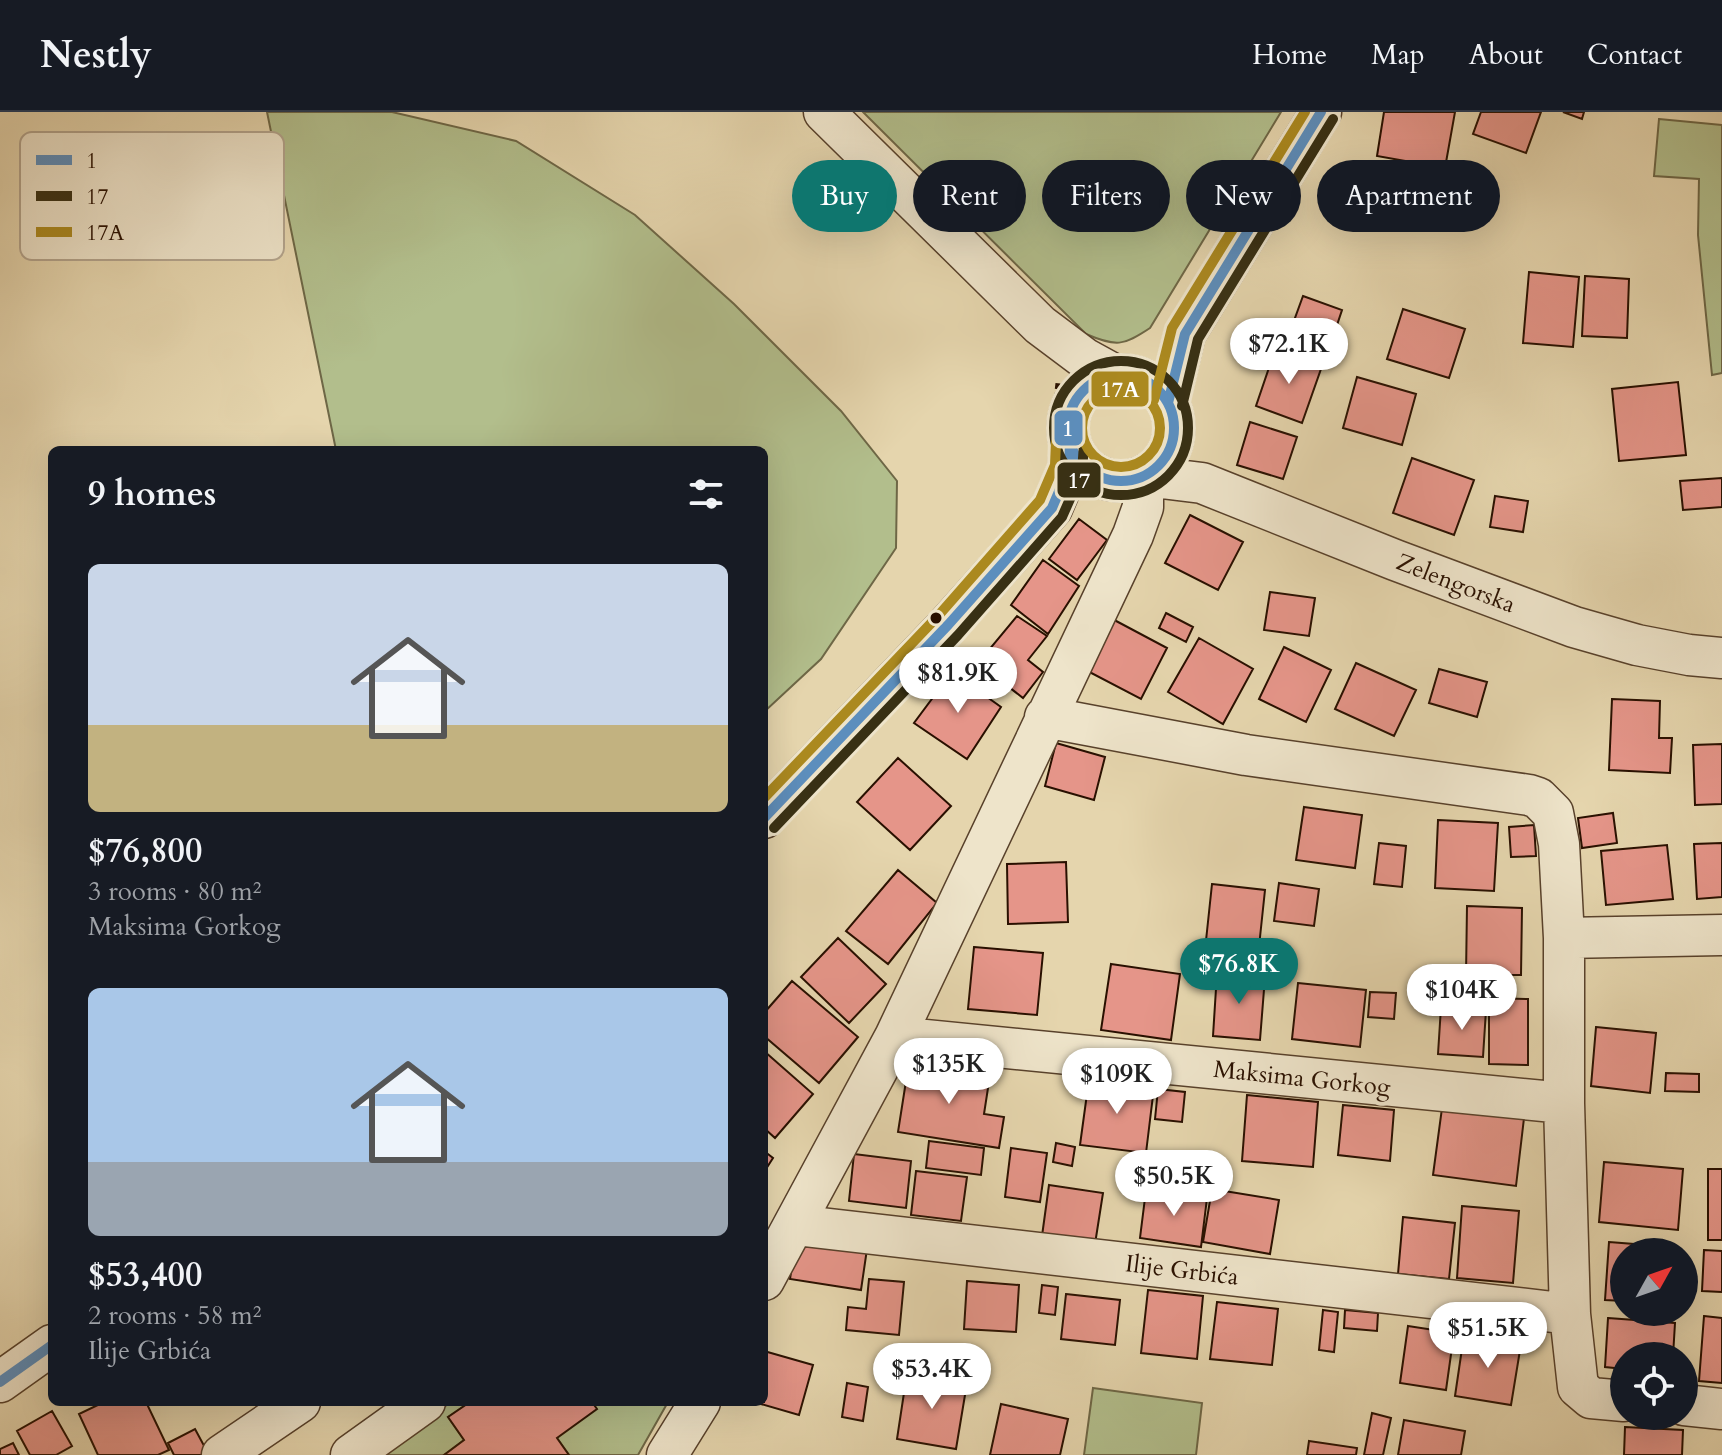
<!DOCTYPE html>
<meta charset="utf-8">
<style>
body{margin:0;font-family:Cardo,serif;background:#20242c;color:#f1f3f6;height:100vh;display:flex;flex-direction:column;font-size:30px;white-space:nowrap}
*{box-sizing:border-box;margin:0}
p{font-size:26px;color:#9ea1a6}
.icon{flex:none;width:44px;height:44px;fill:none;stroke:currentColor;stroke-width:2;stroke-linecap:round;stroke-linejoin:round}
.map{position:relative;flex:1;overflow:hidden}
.drawer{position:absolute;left:48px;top:334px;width:720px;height:960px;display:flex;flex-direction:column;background:#171b24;border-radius:12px;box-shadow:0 8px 32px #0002}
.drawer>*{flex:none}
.guide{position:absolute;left:792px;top:48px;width:760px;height:72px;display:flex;gap:16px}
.needle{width:52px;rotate:50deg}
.buttons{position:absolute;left:1610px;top:1126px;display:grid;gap:16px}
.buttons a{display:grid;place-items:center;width:88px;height:88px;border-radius:50%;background:#171b24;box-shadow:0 8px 32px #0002;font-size:40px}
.price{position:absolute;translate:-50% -68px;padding:0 18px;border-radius:28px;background:#fff;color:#222;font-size:26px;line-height:52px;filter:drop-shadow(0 2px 4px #0008)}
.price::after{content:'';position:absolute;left:50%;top:48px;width:24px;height:18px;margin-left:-12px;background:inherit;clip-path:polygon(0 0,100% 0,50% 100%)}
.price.current{background:#0f766e;color:#fff}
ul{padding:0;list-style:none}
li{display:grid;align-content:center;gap:16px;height:424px;padding:0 40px}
li span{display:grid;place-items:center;height:248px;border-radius:12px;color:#555}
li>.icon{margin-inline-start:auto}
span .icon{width:144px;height:144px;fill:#fffc;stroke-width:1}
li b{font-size:34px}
h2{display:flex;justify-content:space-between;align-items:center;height:96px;padding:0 40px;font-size:34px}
.chip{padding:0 28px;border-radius:36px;background:#171b24;box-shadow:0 8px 32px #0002;font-size:28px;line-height:72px}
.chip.current{background:#0f766e;color:#fff}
header{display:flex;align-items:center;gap:48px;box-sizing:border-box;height:112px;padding:0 40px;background:#171b24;border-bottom:2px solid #363941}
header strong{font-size:38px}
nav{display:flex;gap:44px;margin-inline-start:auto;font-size:28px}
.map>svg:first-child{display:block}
</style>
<header>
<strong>Nestly</strong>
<nav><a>Home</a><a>Map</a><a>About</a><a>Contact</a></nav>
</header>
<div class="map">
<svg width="1722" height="1343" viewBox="0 0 1722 1343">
<rect width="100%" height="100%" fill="#e5d5ad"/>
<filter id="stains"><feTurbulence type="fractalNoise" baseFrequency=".0025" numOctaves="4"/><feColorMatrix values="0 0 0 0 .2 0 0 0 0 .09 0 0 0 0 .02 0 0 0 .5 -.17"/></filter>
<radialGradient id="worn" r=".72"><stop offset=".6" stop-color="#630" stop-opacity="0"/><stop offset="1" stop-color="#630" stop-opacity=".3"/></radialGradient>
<path fill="#b2be8c" stroke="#6e6746" stroke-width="2" d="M267 0H392L516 29 635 103 734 192 841 299 897 369 896 436 821 547 764 600V338H336Z
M863 0H1281L1150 216C1123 234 1116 235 1086 222Z
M1659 7 1722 13V261L1712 263 1698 123 1699 67 1654 64Z
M1093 1276 1202 1291 1196 1343H1084Z
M451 1290H470L448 1305 464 1328 444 1343H377Z
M592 1290H668L638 1343H569L557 1326Z"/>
<path fill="#e59589" stroke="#291000" stroke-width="2" d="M1384 0H1455L1445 56 1377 44Z
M1481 0H1541L1526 41 1473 22Z
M1563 0H1584L1582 7Z
M1529 160 1579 165 1573 235 1523 231Z
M1585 164 1629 167 1627 226 1582 224Z
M1303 184 1342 198 1331 231 1291 217Z
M1403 197 1465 217 1449 266 1387 247Z
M1275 238 1322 254 1302 311 1256 294Z
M1357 265 1416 282 1402 333 1343 316Z
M1678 270 1686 343 1619 349 1612 277Z
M1250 310 1297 325 1283 367 1237 353Z
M1412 346 1474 368 1454 423 1393 401Z
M1722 366V395L1683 398 1680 369Z
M1495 384 1528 389 1523 420 1490 415Z
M1190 403 1243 430 1218 478 1165 451Z
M1079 407 1107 428 1077 468 1049 447Z
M1043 448 1079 474 1048 522 1011 493Z
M1270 480 1315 486 1309 524 1264 518Z
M1166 501 1193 515 1186 530 1159 516Z
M1103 502 1167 536 1141 587 1076 553Z
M1017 504 1047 524 1028 548 1043 560 1023 586 978 551Z
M1199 526 1253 557 1223 612 1168 580Z
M1284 535 1331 558 1306 610 1259 587Z
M1356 551 1416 578 1394 624 1335 597Z
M1439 557 1487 570 1477 605 1429 591Z
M952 560 1001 595 967 647 914 611Z
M1612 587 1660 589 1659 626H1672L1670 661 1609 658Z
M1056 631 1105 645 1094 688 1045 674Z
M1722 632V692L1695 693 1693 633Z
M898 646 951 694 910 738 857 690Z
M1304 695 1362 703 1355 756 1296 748Z
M1613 701 1617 731 1582 736 1578 706Z
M1438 708 1498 711 1494 779 1435 776Z
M1534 713 1536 744 1511 745 1509 715Z
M1379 731 1406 734 1402 775 1374 772Z
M1722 731V785L1697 787 1694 732Z
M1667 733 1673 787 1606 793 1601 739Z
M1066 750 1068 810 1008 812 1007 752Z
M898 758 937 791 888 852 846 819Z
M1279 771 1319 777 1314 814 1274 809Z
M1212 772 1265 778 1258 844 1205 838Z
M1467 794 1522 796 1521 863H1466Z
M838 826 886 872 849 911 801 865Z
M974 835 1043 841 1037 903 968 897Z
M1111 852 1180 862 1171 928 1101 918Z
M1217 861 1265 865 1260 928 1213 924Z
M792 869 858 925 819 971 764 924V901Z
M1298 871 1366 878 1360 935 1292 927Z
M1370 880 1396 881 1394 907 1368 905Z
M1489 886 1528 887V953L1489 952Z
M1441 895 1486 898 1483 945 1438 942Z
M1596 915 1656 921 1650 981 1591 974Z
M764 939 813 982 775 1026 764 1016Z
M909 950 990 963 984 1002 1004 1005 999 1036 898 1020Z
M1666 961 1699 962V980L1665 979Z
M1089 967 1154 975 1146 1041 1080 1033Z
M1158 977 1185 980 1182 1010 1155 1007Z
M1247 983 1318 990 1313 1055 1242 1049Z
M1343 993 1394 998 1390 1049 1338 1043Z
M1442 996 1524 1006 1516 1074 1433 1063Z
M929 1029 984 1036 981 1063 926 1056Z
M1056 1031 1075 1035 1072 1054 1053 1050Z
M1011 1036 1047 1041 1040 1090 1005 1085Z
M764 1039 773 1046 764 1060Z
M854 1042 911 1049 906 1096 849 1089Z
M1604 1050 1683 1057 1678 1118 1599 1110Z
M1708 1057H1722V1128H1708Z
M916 1059 967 1065 961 1109 911 1103Z
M1049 1073 1103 1081 1095 1132 1042 1124Z
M1212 1077 1279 1088 1270 1142 1203 1130Z
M1146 1078 1207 1086 1201 1135 1140 1126Z
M1462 1094 1519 1099 1513 1171 1457 1166Z
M1403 1105 1455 1111 1449 1167 1398 1162Z
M796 1126 867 1137 861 1178 790 1167Z
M1609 1130 1672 1135 1671 1140H1624V1189L1605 1188Z
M1704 1138 1722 1139V1180L1702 1179Z
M869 1167 904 1170 899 1223 846 1218 848 1195 866 1197Z
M967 1169 1019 1173 1016 1220 964 1217Z
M1042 1173 1058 1175 1055 1203 1039 1201Z
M1148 1178 1203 1184 1197 1247 1141 1241Z
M1066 1182 1120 1188 1115 1233 1061 1227Z
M1217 1190 1278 1197 1272 1253 1210 1247Z
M1323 1198 1338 1200 1334 1240 1319 1238Z
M1345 1198 1378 1201 1377 1219 1344 1216Z
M1704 1204 1722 1206V1271L1699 1269Z
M1608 1206 1675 1211 1673 1244H1624V1257L1605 1255Z
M1408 1214 1454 1221 1446 1278 1400 1271Z
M1464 1223 1521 1232 1511 1293 1455 1284Z
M764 1239 813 1253 799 1303 754 1290H764Z
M907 1261 967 1271 956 1337 897 1327Z
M847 1271 868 1275 863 1309 842 1305Z
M104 1290H146L169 1338 158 1343H98L79 1302Z
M470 1290H592L597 1297 557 1326 569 1343H444L464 1328 448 1305Z
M1001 1292 1068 1307 1060 1343H990Z
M52 1299 72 1334 56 1343H30L17 1319Z
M1372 1301 1391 1306 1383 1343H1364Z
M1404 1308 1465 1319 1461 1343H1398Z
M1625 1315 1683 1318 1682 1343H1624Z
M195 1317 209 1343H174L168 1331Z
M1309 1329 1357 1336 1356 1343H1307Z
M13 1331 19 1343H0V1337Z"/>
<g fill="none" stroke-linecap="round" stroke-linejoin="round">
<g stroke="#58412b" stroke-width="43">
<path id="minor" d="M824 0 1040 213 1084 246 1115 263
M1068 316a53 53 0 1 1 106 0a53 53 0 1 1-106 0Z
M1168 291 1185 222 1321 0
M1145 364 1202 371 1395 448 1574 515 1637 533 1689 543 1722 546
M1045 605 1246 643 1529 683 1538 686 1553 701 1559 732 1564 826V991L1570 1202 1578 1275 1591 1286 1624 1289
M764 706 948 513 1052 396 1069 356 1070 331
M1564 826 1722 823
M895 925 1564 991
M795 1113 1570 1202
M764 1168 895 925 1133 423 1143 395V365
M0 1270 52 1233
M1684 1293 1722 1297
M222 1343 300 1290
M351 1343 425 1290
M667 1343 700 1290"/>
</g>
<path stroke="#291000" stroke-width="5" stroke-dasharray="6 4" stroke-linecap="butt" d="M1055 297 1058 271"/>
<use href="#minor" stroke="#eee4ca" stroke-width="40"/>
<g stroke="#eee4ca" stroke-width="16">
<path id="bus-1" d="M1068 316a53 53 0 1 1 106 0a53 53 0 1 1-106 0Z
M1168 291 1185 222 1321 0
M764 706 948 513 1052 396 1069 356 1070 331
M0 1270 52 1233"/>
</g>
<g stroke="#eee4ca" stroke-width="16">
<path id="bus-2" d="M1054 316a67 67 0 1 1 134 0a67 67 0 1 1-134 0Z
M1182 294 1198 227 1333 7
M774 716 958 523 1062 405 1082 360 1084 332"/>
</g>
<g stroke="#eee4ca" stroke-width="16">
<path id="bus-3" d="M1082 316a39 39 0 1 1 78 0a39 39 0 1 1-78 0Z
M1154 288 1172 216 1305 0
M764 686 938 504 1040 388 1055 353 1056 330"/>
</g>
<use href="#bus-1" stroke="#5c8ebd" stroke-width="10"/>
<use href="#bus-2" stroke="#383014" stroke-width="10"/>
<use href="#bus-3" stroke="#ab891f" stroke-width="10"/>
</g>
<circle fill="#291000" stroke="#eee4ca" stroke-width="3" cx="936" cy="506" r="7"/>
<g text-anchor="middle" stroke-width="8" stroke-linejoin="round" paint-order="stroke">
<g font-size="24" fill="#291000" stroke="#eee4ca">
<text transform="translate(1456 471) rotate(21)" y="8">Zelengorska</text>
<text transform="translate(1302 966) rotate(6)" y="8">Maksima Gorkog</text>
<text transform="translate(1182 1158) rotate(7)" y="8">Ilije Grbića</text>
</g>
</g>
<rect x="20" y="20" width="264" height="128" rx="12" fill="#eee4ca" stroke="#b3a48d" stroke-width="2"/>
<rect x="36" y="43" width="36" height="10" fill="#5c8ebd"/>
<rect x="36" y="79" width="36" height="10" fill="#383014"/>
<rect x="36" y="115" width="36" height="10" fill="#ab891f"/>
<g font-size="22" fill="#291000">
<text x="86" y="56">1</text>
<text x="86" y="92">17</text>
<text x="86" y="128">17A</text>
</g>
<g stroke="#eee4ca" stroke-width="3">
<rect x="1090" y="258" width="60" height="38" rx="8" fill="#ab891f"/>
<rect x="1053" y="297" width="31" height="38" rx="8" fill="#5c8ebd"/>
<rect x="1056" y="349" width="46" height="38" rx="8" fill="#383014"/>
</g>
<g font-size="22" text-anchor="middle" font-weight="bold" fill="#fff">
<text x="1120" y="285">17A</text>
<text x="1068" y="324">1</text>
<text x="1079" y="376">17</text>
</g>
<rect width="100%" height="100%" filter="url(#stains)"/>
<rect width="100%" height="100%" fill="url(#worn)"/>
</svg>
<div class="buttons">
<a><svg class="needle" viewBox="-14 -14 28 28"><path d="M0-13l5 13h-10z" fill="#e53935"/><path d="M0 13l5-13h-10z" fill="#9ea1a6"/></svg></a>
<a><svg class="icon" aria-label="locate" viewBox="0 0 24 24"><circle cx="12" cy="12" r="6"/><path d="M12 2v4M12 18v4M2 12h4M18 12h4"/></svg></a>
</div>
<b class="price" style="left:1289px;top:274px">$72.1K</b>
<b class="price" style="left:958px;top:603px">$81.9K</b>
<b class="price current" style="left:1239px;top:894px">$76.8K</b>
<b class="price" style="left:1462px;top:920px">$104K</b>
<b class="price" style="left:949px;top:994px">$135K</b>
<b class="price" style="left:1117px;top:1004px">$109K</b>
<b class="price" style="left:1174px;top:1106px">$50.5K</b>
<b class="price" style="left:1488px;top:1258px">$51.5K</b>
<b class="price" style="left:932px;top:1299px">$53.4K</b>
<div class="guide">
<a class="chip current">Buy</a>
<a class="chip">Rent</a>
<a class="chip">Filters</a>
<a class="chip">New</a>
<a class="chip">Apartment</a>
</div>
<section class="drawer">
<h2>9 homes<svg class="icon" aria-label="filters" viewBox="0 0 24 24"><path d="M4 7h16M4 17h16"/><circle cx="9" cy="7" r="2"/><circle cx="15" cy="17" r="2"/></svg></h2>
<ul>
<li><span style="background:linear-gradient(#c9d6e8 65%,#c2b280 0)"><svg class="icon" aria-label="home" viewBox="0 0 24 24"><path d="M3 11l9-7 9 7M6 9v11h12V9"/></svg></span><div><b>$76,800</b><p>3 rooms · 80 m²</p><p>Maksima Gorkog</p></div></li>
<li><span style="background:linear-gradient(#a9c7e8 70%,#9aa5b1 0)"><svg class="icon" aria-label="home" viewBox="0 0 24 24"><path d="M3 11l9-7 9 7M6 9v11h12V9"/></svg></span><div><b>$53,400</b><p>2 rooms · 58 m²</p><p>Ilije Grbića</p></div></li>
</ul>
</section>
</div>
